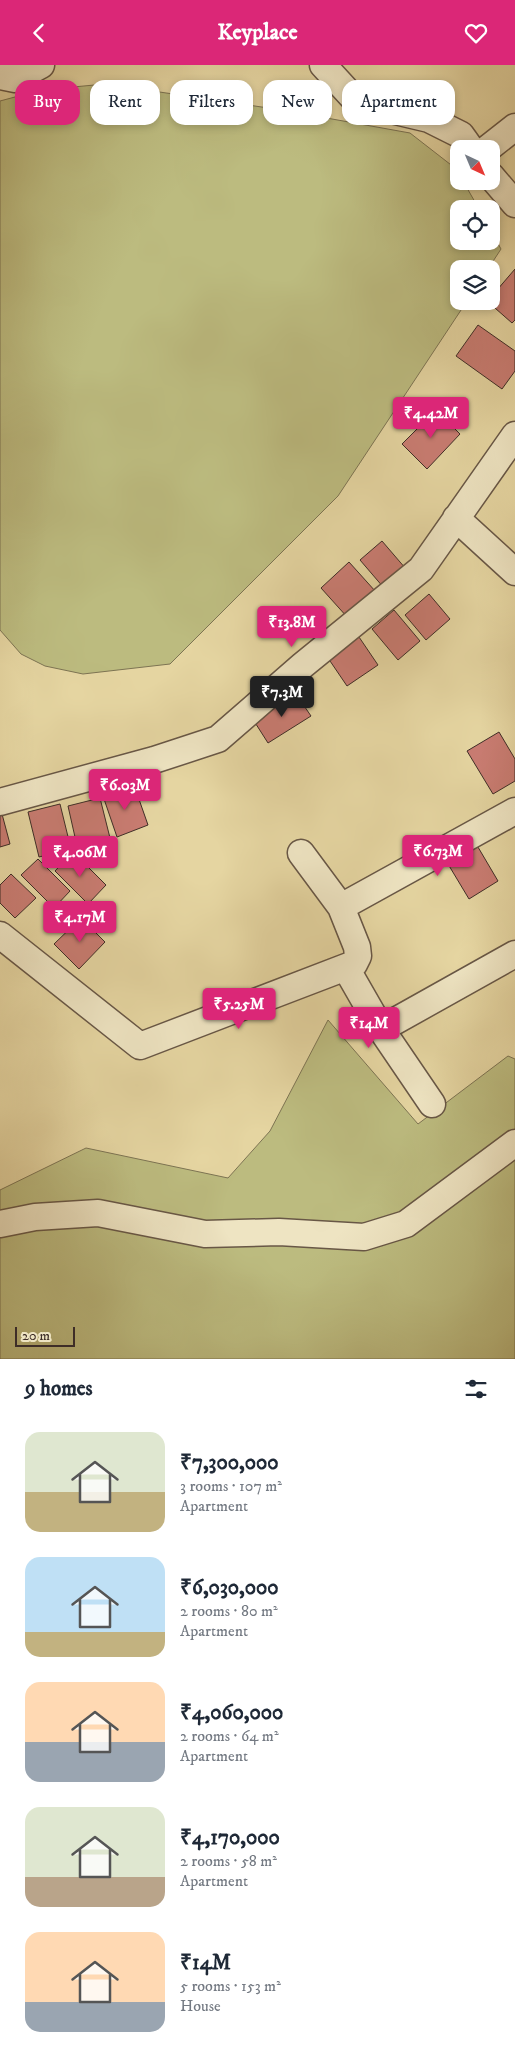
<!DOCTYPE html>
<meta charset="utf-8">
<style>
body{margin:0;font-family:"IM FELL DW Pica",serif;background:#f2f2f3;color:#1f2937;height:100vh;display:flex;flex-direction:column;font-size:19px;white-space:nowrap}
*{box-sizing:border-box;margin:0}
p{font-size:16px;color:#747a83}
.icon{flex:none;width:28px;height:28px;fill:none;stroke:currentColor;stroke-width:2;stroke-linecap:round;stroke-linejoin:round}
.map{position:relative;height:1294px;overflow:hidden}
.panel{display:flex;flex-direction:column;background:#fff;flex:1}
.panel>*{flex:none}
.banner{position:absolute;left:15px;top:15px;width:485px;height:45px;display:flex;gap:10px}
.needle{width:32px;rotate:136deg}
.fabs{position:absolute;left:450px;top:75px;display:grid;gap:10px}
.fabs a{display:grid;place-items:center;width:50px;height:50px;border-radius:10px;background:#fff;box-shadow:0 2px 8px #0003;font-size:25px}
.scale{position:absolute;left:15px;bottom:12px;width:60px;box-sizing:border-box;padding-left:5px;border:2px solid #3e2d27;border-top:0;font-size:14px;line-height:18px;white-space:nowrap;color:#3e2d27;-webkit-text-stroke:4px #eee4c2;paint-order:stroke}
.price{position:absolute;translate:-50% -42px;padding:0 11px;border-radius:5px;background:#db2777;color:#fff;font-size:16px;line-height:32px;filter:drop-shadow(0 1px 2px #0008)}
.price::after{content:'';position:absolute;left:50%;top:30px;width:15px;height:11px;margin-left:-8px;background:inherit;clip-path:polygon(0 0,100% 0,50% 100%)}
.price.on{background:#222;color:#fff}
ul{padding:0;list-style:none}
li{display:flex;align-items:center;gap:15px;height:125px;padding:0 25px}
li span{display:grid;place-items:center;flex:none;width:140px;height:100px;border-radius:15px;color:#555}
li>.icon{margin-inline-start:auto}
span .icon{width:60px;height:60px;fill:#fffc;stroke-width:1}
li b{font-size:21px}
h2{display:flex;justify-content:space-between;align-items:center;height:60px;padding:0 25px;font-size:21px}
.pill{padding:0 18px;border-radius:15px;background:#fff;box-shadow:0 2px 8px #0003;font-size:18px;line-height:45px}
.pill.on{background:#db2777;color:#fff}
header{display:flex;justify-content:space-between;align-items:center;height:65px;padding:0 25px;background:#db2777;color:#fff;font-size:22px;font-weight:700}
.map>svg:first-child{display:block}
</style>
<header><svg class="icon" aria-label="back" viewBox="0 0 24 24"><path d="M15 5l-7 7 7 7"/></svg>Keyplace<svg class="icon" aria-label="heart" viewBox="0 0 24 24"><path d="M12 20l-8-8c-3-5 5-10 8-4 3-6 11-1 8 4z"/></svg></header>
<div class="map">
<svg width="515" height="1294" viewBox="0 0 515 1294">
<rect width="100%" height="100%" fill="#e5d5a1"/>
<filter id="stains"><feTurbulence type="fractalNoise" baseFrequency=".004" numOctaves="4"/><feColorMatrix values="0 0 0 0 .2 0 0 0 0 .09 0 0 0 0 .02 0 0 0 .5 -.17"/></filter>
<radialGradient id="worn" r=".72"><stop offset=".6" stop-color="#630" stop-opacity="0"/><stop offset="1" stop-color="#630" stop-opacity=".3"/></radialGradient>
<path fill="#bcbb7f" stroke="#7d7453" d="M105 19 282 45 410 68 455 103 459 109V116H463L479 144H459V176H491V166L501 184 488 204H459V236H467L338 431 170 599 83 609 45 601 21 589 0 565V36L41 25Z
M328 955 418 1059 508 991 515 994V1294H0V1125L86 1083 228 1113 270 1066Z"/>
<path fill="#c97c72" stroke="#3e2d27" d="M515 204V255L512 258 487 236H491V232Z
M478 260 515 286V306L502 324 456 291Z
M436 345 460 369 427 404 402 379Z
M382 476 406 504 384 523 360 495Z
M349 497 376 527 348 553 321 523Z
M429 529 450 554 426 575 405 550Z
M394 545 420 576 398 595 372 564Z
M359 572 378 600 347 621 328 593Z
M296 629 311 651 268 678 254 656Z
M499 667 515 694V716L493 729 467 686Z
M134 720 148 760 117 772 103 731Z
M100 733 110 773 77 781 68 741Z
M60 739 71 784 39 792 28 747Z
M0 749H2L10 779 0 782Z
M475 777 498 816 469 834 445 794Z
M73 787 106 820 88 839 55 806Z
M38 794 70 826 54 843 21 810Z
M11 809 36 833 15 853 0 838V820Z
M81 853 105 877 79 904 54 879Z"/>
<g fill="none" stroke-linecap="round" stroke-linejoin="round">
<g stroke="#685746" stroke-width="29">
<path id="minor" d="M323 0 357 37 429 54 461 70 471 84
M0 11 15 14 41 0
M487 84 515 62
M491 111 515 139
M456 453 515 507
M0 737 154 695 218 674 303 600 421 504 515 370
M341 842 515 746
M0 870 140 981 354 899 358 891 357 882 341 842 301 788
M346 903 381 964 432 1039
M381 964 515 889
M0 1159 35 1152 98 1148 205 1169 279 1167 364 1172 406 1159 515 1078"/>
</g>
<use href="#minor" stroke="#eee4c2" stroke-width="26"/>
</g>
<rect width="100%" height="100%" filter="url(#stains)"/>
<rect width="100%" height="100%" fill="url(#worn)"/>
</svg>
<div class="fabs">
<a><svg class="needle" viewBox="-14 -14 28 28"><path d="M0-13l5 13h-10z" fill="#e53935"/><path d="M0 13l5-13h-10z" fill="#747a83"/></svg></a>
<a><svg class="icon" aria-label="locate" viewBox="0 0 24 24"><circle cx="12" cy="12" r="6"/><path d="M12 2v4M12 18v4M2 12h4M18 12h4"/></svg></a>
<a><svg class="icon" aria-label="layers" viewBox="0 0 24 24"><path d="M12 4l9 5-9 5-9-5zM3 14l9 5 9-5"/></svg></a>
</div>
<div class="scale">20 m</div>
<b class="price" style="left:431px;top:374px">₹4.42M</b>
<b class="price" style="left:292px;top:583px">₹13.8M</b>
<b class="price on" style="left:282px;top:653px">₹7.3M</b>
<b class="price" style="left:125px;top:746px">₹6.03M</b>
<b class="price" style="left:438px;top:812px">₹6.73M</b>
<b class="price" style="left:80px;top:813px">₹4.06M</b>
<b class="price" style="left:80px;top:878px">₹4.17M</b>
<b class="price" style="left:239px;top:965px">₹5.25M</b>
<b class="price" style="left:369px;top:984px">₹14M</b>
<div class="banner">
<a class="pill on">Buy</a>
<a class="pill">Rent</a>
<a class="pill">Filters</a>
<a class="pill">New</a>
<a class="pill">Apartment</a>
</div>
</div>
<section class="panel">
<h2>9 homes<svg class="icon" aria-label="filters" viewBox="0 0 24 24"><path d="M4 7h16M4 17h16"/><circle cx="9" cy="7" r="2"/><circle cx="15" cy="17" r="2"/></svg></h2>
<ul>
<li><span style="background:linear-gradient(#dfe7d0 60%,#c2b280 0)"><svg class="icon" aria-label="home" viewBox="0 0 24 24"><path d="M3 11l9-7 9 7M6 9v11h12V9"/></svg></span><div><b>₹7,300,000</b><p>3 rooms · 107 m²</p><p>Apartment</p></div></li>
<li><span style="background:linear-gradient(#bfe0f5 75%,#c2b280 0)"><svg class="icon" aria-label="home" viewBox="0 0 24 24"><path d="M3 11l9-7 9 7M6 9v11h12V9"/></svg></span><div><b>₹6,030,000</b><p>2 rooms · 80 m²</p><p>Apartment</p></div></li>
<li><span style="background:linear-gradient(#ffd9b3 60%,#9aa5b1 0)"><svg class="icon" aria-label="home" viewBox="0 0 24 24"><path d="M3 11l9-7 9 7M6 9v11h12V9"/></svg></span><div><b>₹4,060,000</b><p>2 rooms · 64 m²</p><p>Apartment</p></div></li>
<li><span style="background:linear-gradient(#dfe7d0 70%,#b9a48a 0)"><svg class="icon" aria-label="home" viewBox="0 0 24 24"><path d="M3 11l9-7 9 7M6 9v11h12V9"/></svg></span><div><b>₹4,170,000</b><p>2 rooms · 58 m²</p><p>Apartment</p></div></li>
<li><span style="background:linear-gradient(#ffd9b3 70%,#9aa5b1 0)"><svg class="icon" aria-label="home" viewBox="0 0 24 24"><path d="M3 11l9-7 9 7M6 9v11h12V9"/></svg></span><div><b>₹14M</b><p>5 rooms · 153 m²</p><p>House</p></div></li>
</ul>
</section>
